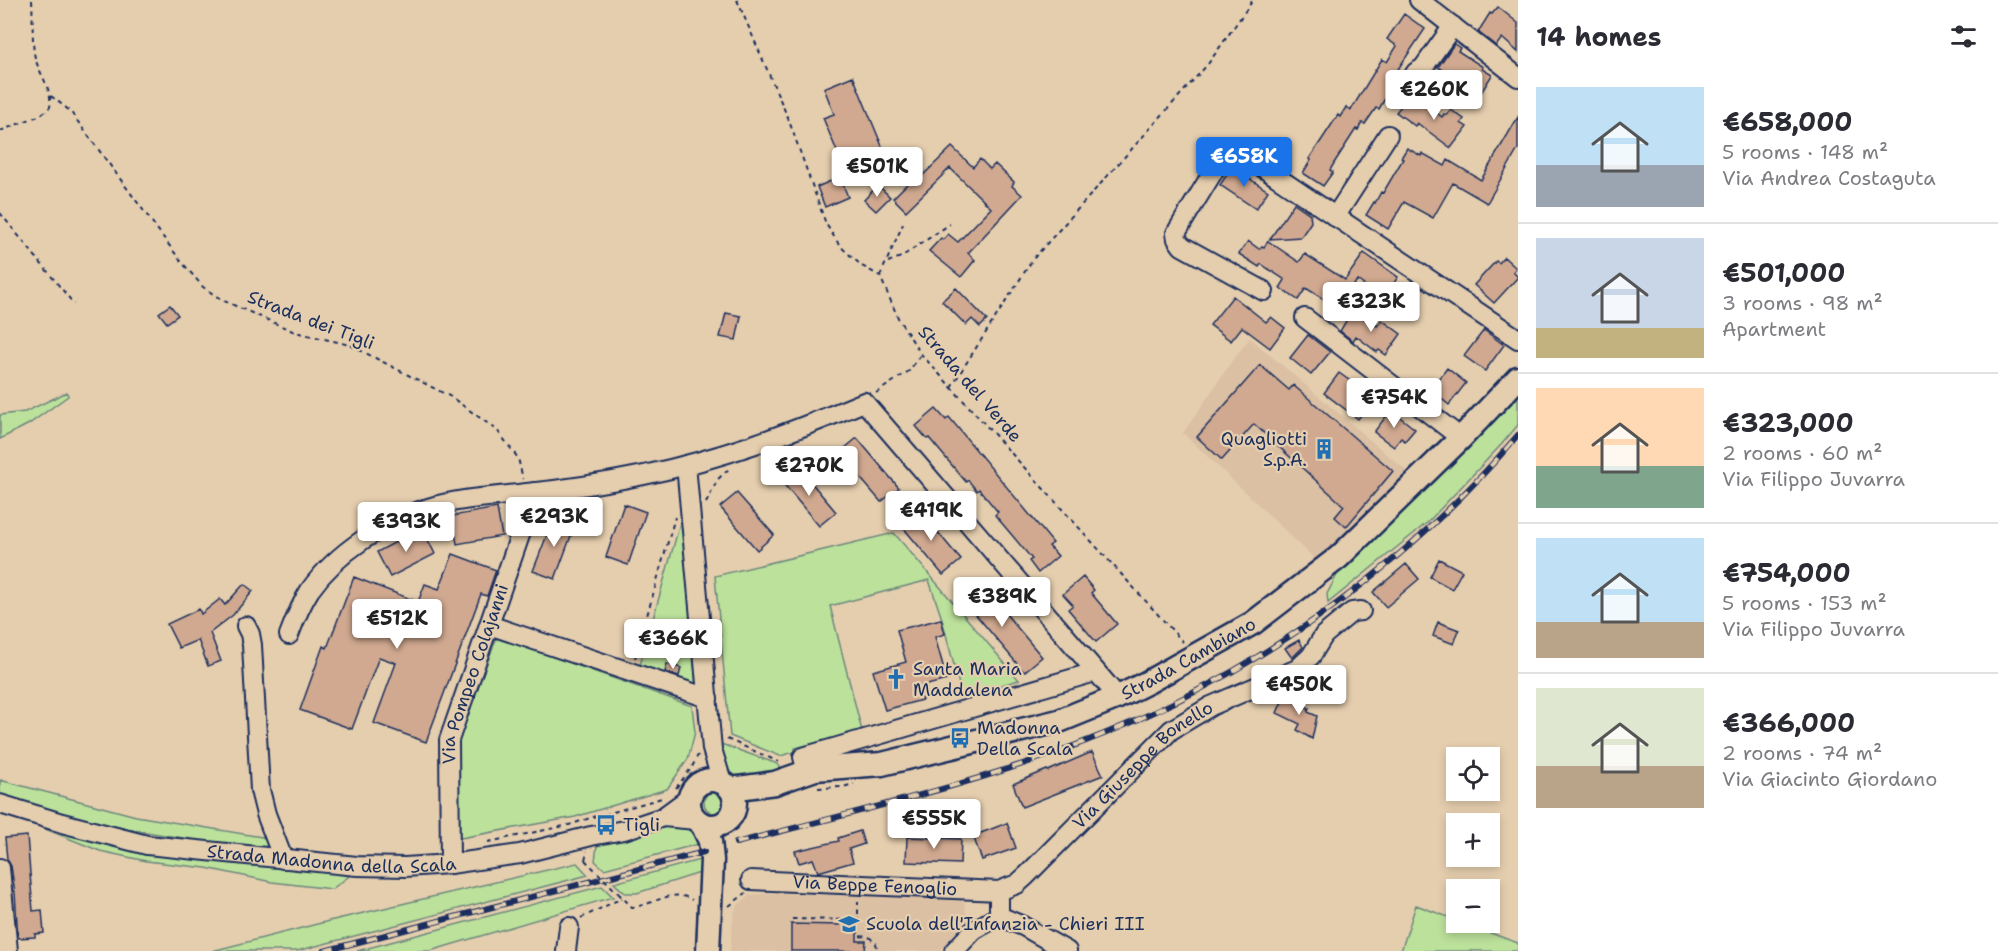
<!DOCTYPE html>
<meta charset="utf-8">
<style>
body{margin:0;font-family:"Shantell Sans",sans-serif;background:#f7f7f7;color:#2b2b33;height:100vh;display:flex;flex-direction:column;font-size:22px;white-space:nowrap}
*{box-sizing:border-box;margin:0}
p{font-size:20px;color:#7c7c81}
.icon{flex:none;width:33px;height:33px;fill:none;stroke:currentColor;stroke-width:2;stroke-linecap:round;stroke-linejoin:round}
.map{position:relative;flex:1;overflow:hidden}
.side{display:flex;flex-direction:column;background:#fff;width:480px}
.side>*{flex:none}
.tools{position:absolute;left:1446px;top:747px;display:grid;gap:12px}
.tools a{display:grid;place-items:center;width:54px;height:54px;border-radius:0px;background:#fff;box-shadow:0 3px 9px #0003;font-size:30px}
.price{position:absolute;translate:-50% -51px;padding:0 14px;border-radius:6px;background:#fff;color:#222;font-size:20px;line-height:39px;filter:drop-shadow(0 2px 3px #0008)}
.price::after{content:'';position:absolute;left:50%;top:36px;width:18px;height:14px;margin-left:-9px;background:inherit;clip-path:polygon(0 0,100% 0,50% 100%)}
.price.on{background:#1a73e8;color:#fff}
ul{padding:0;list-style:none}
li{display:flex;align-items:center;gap:18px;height:150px;padding:0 18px}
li+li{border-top:2px solid #e1e1e2}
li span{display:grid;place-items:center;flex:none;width:168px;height:120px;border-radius:0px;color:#555}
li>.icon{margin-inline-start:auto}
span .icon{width:72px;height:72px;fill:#fffc;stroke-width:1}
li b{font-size:26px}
h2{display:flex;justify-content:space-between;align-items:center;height:72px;padding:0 18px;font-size:26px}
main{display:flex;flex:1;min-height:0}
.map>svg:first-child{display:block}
</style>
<main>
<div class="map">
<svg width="1518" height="951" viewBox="0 0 1518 951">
<rect width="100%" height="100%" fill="#e5ceae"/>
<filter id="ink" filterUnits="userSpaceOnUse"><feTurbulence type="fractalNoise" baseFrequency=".0167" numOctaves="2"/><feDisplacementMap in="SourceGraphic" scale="12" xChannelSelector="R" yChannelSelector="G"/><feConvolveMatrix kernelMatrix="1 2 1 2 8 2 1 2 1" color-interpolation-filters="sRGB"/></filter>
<g filter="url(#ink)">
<path fill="#dbc0a4" d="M1250 338 1410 474 1356 530 1317 561 1183 433 1232 361Z
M769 893 960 899 965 905 967 920 963 927 940 951H730L733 919 736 907 750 895Z"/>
<path fill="#bce19b" stroke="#6c887c" stroke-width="1.5" d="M67 392 68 396 29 424 0 439V415L25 412Z
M1518 397V425L1501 445 1428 522 1328 603 1327 594 1338 573Z
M682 516 696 686 640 665Z
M894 533 1019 680 962 696 942 619 929 580 830 606 862 731 795 748V752L780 756 730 736 715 576Z
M497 637 692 706 695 732 688 759 667 789 575 817 455 839 457 742Z
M721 744 775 763 779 766 780 771 741 780 726 770Z
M0 780 136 816 268 838 275 851C182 838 89 827 0 796Z
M704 802a11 11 0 1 1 22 0a11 11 0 1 1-22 0Z
M39 823 356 871 332 889 272 882 206 868 146 861 100 851 40 827Z
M676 824 691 827 702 843 604 869 595 861 597 846Z
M707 858 703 872 637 893H625L614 883Z
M577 863 588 875 297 951H212L329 921Z
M602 886 613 897 430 951H357Z
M1416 905 1456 920V922L1463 923 1518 943V951H1401Z"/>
<path fill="#d1a990" stroke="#1b2f5e" stroke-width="1.5" d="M1498 7 1518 23V52L1502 38 1496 46 1478 32 1490 13 1492 14Z
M1404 14 1425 29 1398 69 1401 71 1379 109 1376 108 1365 124 1362 123 1358 130 1356 129 1336 160 1330 170 1333 172 1323 186 1303 173 1311 160 1309 159 1338 115 1340 117 1346 107 1351 110 1382 59 1387 62 1397 46 1387 39Z
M1454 44 1460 48 1458 51 1483 67 1482 69 1492 75 1479 96 1438 67Z
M853 76 889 163 849 180 823 118 834 114 824 88Z
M1414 95 1442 117 1444 114 1447 115 1451 110 1464 119 1461 123 1467 127 1451 148 1417 123 1415 126 1396 112 1401 106 1410 102Z
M1518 117V149L1487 203 1453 183 1433 218 1404 202 1388 229 1366 215 1374 202 1375 203 1381 192 1383 193 1403 159 1401 158 1407 148 1421 156 1422 153 1445 166 1448 160 1481 180Z
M952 147 973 167 980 159 990 169 995 164 1014 182 1012 186 1022 195 968 253 975 260 961 277 929 251 941 238 943 240 948 234 958 242 991 208 950 168 906 211 893 198 915 176 919 179Z
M1232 167 1268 191 1256 209 1220 185Z
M840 177 848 197 825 207 817 187Z
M878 185 890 197 876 211 864 200Z
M1294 203 1310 214 1311 222 1301 237 1270 239Z
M1248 241 1259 249 1262 246 1264 247 1268 241 1299 262 1305 254 1345 280 1364 253 1398 277 1383 299 1357 280 1339 309 1306 288 1298 300 1280 288 1285 280 1261 264 1259 267 1239 254Z
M1504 257 1516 268 1513 272 1518 277 1494 303 1474 285 1496 261 1499 263Z
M956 288 987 320 980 327 972 319 966 325 942 301Z
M1233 296 1266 322 1271 317 1285 328 1270 348 1242 327 1231 341 1210 325Z
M170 305 178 315 167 323 159 313Z
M1352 311 1377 326 1382 320 1401 334 1386 355 1379 350 1377 352 1356 336 1353 341 1340 331Z
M726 313 741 316 736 340 720 337Z
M1484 330 1504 345 1485 371 1464 356Z
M1308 335 1330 352 1311 375 1290 358Z
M1260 365 1289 390 1293 385 1393 471 1346 527 1335 517 1344 506 1254 424 1222 460 1197 437Z
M1447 368 1466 383 1449 405 1431 390Z
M1339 373 1374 398 1358 419 1324 393Z
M936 409 946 420 949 417 1053 543 1049 546 1058 556 1038 573 1029 561 1032 559 995 515 998 512 979 489 977 491 968 480 966 482 929 438 927 439 916 426Z
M1391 410 1415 429 1405 441 1401 438 1394 447 1374 432Z
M857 438 899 488 881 502 839 453Z
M799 468 836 512 819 526 782 482Z
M737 493 774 535 757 550 720 507Z
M624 504 646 512 628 565 606 557Z
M497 508 502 536 457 544 452 516Z
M919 510 961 560 943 575 901 525Z
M554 517 575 525 555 579 533 571Z
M422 528 435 554 390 577 377 552Z
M453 554 496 570 487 596 481 594 426 742 374 723 396 663 379 657 352 729 300 710 323 646 327 648 354 577 418 602 425 584 439 589Z
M1439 559 1462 571 1452 589 1430 577Z
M1406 564 1419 579 1386 607 1373 592Z
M1083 577 1094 590 1091 593 1117 624 1096 642 1068 609 1073 605 1063 594Z
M980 583 1042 657 1024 672 962 598Z
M244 584 253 591 233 615 210 633 221 661 208 666 198 640 179 648 167 624 199 609 201 614 220 599 225 605Z
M941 619 945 634 935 637 947 680 919 687 922 700 885 710 873 671 906 662 897 630Z
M1438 622 1459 630 1454 644 1433 636Z
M1299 640 1303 647 1292 658 1285 648Z
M667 664 681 668 679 676 665 672Z
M1284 697 1309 708 1308 712 1317 716 1312 739 1297 730 1300 724 1277 713Z
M1092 752 1103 775 1022 807 1013 784 1047 770 1048 771Z
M1007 823 1016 848 982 860 973 836Z
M860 831 864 844 849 849 853 862 818 872 813 859 799 863 795 851 839 841 838 838Z
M27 836 33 911 42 910 44 933 35 934V937L18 938 15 893 11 866 7 859 5 838Z
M907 837 961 839 960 864 906 862Z
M840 921H857V941H866L865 951H791V924L840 925Z"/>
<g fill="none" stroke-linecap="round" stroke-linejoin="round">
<g stroke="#1b2f5e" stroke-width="22">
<g id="minor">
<path d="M1419 0 1518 77"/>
<path d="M1401 95 1416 72 1423 68 1453 26"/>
<path d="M1335 217 1388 135"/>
<path d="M1264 291 1182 246 1177 239 1176 233 1224 154 1238 151 1518 339"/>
<path d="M1305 318 1461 438"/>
<path d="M686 465 712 749 722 782"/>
<path d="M489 625 708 698"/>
<path d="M246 626 250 634 252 645 260 790 266 814 283 859"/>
<path d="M289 635C295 619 301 604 310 590 337 552 384 522 428 508 460 498 494 497 527 493 566 489 605 483 644 475 721 459 792 432 864 402L1118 697"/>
<path d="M807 772 803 757 1095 672"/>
<path id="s1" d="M0 804 62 823 147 845 357 866 405 867 450 864 520 854 591 836 624 830 663 817 689 798"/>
<path d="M663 817 696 820"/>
<path id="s2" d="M450 864 449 740 535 492"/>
<path d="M0 868 8 951"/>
<path id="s3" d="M751 880 999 891"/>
<path id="s4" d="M999 916V891L1017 884 1026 876 1171 730 1211 706 1297 669 1311 656 1324 635 1352 612 1361 611"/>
<path d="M999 916 1023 926 1067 951"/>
<path d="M566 951 569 927"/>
<path d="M954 951 974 930 999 916"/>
</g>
</g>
<g stroke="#1b2f5e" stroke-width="27">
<g id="major">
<circle cx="712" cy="803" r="23"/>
<path id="s5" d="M731 789 775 783 815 769 882 764 1059 721 1118 697 1148 682 1253 623 1339 557 1461 438 1518 378"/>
<path d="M702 824 710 841 712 860 708 951"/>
</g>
</g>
<path stroke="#1b2f5e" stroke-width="2" stroke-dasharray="4.5 4.5" stroke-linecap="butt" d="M737 0 788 118 826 224 840 246 862 266 880 276 899 320 921 354 1183 642
M51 96 70 111 180 260 203 287 222 300 295 332 350 345 451 397 497 430 518 458 523 479
M0 131 41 115 50 107C53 88 37 72 34 53 32 36 33 17 32 0
M0 213 74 304
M888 262 901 257 950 224
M880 276 903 224
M951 387 1033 259 1208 64 1253 0
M876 393 909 371 921 354
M706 503 718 479 729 469
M635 658 675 517
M727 739 779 762
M676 788 692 767 698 755
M818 788 843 787 854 784
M596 817 662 798
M488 842 569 825 596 816
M585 860 587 851
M618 893 632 907C653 906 672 887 692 900
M729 906 746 893
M581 918 622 898
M792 919 858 920V901
M858 920V936L869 937 876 943 877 951"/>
<use href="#minor" stroke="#e5ceae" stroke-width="18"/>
<use href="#major" stroke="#e5ceae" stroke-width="22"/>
<g stroke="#1b2f5e" stroke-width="6">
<path id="rail" d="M736 843C849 813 966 787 1076 745 1246 681 1400 574 1518 435
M324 951 704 852"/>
</g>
<use href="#rail" stroke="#e5ceae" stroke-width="4" stroke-dasharray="11" stroke-linecap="butt"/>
<path stroke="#1b2f5e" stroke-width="2" stroke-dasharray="4.5 4.5" stroke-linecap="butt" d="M585 860 618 893"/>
</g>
</g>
<defs>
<g id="building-bare" transform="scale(1.62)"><path d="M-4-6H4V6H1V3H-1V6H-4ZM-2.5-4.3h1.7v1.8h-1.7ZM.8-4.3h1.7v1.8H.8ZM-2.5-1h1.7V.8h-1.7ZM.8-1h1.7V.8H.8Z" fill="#1f6fb2" stroke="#e5ceae" stroke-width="2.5" paint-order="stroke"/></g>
<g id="church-bare" transform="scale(1.62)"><path d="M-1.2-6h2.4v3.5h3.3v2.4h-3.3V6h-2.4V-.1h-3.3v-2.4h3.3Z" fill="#1f6fb2" stroke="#e5ceae" stroke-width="2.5" paint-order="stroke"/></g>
<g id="bus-bare" transform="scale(1.62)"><path d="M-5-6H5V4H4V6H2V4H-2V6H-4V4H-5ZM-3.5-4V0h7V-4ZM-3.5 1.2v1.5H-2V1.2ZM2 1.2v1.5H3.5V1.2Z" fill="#1f6fb2" stroke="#e5ceae" stroke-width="2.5" paint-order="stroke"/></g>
<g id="school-bare" transform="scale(1.62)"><path d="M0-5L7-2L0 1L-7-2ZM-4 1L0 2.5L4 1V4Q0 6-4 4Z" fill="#1f6fb2" stroke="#e5ceae" stroke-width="2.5" paint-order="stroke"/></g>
</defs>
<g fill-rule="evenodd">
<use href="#building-bare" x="1324" y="449"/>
<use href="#church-bare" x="896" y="679"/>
<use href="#bus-bare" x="960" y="738"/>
<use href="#bus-bare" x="606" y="825"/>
<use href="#school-bare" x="849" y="924"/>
</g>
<g text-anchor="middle" stroke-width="4.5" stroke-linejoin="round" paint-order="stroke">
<g font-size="18" fill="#1b2f5e" stroke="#e5ceae">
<text transform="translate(311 320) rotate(21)" y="6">Strada dei Tigli</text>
<text transform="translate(970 384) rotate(49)" y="6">Strada del Verde</text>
<text dy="6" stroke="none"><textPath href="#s5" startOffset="480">Strada Cambiano</textPath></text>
<text dy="6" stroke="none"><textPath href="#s2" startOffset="194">Via Pompeo Colajanni</textPath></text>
<text dy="6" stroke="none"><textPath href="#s4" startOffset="218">Via Giuseppe Bonello</textPath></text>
<text dy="6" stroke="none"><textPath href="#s1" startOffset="338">Strada Madonna della Scala</textPath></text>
<text dy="6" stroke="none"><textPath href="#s3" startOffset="124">Via Beppe Fenoglio</textPath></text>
</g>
<g font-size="18" fill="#1b2f5e" stroke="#e5ceae" text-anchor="start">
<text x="1307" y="445" text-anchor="end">Quagliotti<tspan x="1307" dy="21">S.p.A.</tspan></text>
<text x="913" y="675">Santa Maria<tspan x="913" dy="21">Maddalena</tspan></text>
<text x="977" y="734">Madonna<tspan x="977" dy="21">Della Scala</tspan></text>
<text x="623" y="831">Tigli</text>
<text x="866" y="930">Scuola dell'Infanzia - Chieri III</text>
</g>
</g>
</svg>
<div class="tools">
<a><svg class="icon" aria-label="locate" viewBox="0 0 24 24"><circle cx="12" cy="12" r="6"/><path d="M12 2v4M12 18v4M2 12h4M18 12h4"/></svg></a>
<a>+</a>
<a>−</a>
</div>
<b class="price" style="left:1434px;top:121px">€260K</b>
<b class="price on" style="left:1244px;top:188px">€658K</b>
<b class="price" style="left:877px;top:198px">€501K</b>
<b class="price" style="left:1371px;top:333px">€323K</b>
<b class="price" style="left:1394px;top:429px">€754K</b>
<b class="price" style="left:809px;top:497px">€270K</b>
<b class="price" style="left:931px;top:542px">€419K</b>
<b class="price" style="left:554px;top:548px">€293K</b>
<b class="price" style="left:406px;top:553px">€393K</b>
<b class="price" style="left:1002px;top:628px">€389K</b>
<b class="price" style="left:397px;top:650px">€512K</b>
<b class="price" style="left:673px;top:670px">€366K</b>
<b class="price" style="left:1299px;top:716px">€450K</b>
<b class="price" style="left:934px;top:850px">€555K</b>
</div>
<section class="side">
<h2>14 homes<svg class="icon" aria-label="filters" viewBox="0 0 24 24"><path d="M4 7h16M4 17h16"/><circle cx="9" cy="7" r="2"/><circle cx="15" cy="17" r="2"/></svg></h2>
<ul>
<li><span style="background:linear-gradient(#bfe0f5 65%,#9aa5b1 0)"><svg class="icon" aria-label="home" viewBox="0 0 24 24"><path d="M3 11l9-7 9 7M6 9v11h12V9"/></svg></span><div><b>€658,000</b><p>5 rooms · 148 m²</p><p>Via Andrea Costaguta</p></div></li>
<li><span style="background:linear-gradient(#c9d6e8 75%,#c2b280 0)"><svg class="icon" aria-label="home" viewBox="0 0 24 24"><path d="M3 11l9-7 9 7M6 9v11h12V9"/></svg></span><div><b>€501,000</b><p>3 rooms · 98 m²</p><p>Apartment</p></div></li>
<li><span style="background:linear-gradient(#ffd9b3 65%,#7fa58c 0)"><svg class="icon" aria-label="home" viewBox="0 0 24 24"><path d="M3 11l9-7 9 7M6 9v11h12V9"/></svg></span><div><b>€323,000</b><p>2 rooms · 60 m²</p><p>Via Filippo Juvarra</p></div></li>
<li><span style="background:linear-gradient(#bfe0f5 70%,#b9a48a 0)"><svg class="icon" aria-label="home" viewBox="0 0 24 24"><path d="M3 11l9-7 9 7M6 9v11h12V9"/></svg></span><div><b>€754,000</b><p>5 rooms · 153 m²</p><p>Via Filippo Juvarra</p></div></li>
<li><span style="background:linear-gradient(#dfe7d0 65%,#b9a48a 0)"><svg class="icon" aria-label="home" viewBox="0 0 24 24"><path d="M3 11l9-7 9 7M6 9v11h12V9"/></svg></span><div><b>€366,000</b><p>2 rooms · 74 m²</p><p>Via Giacinto Giordano</p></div></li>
</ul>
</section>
</main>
